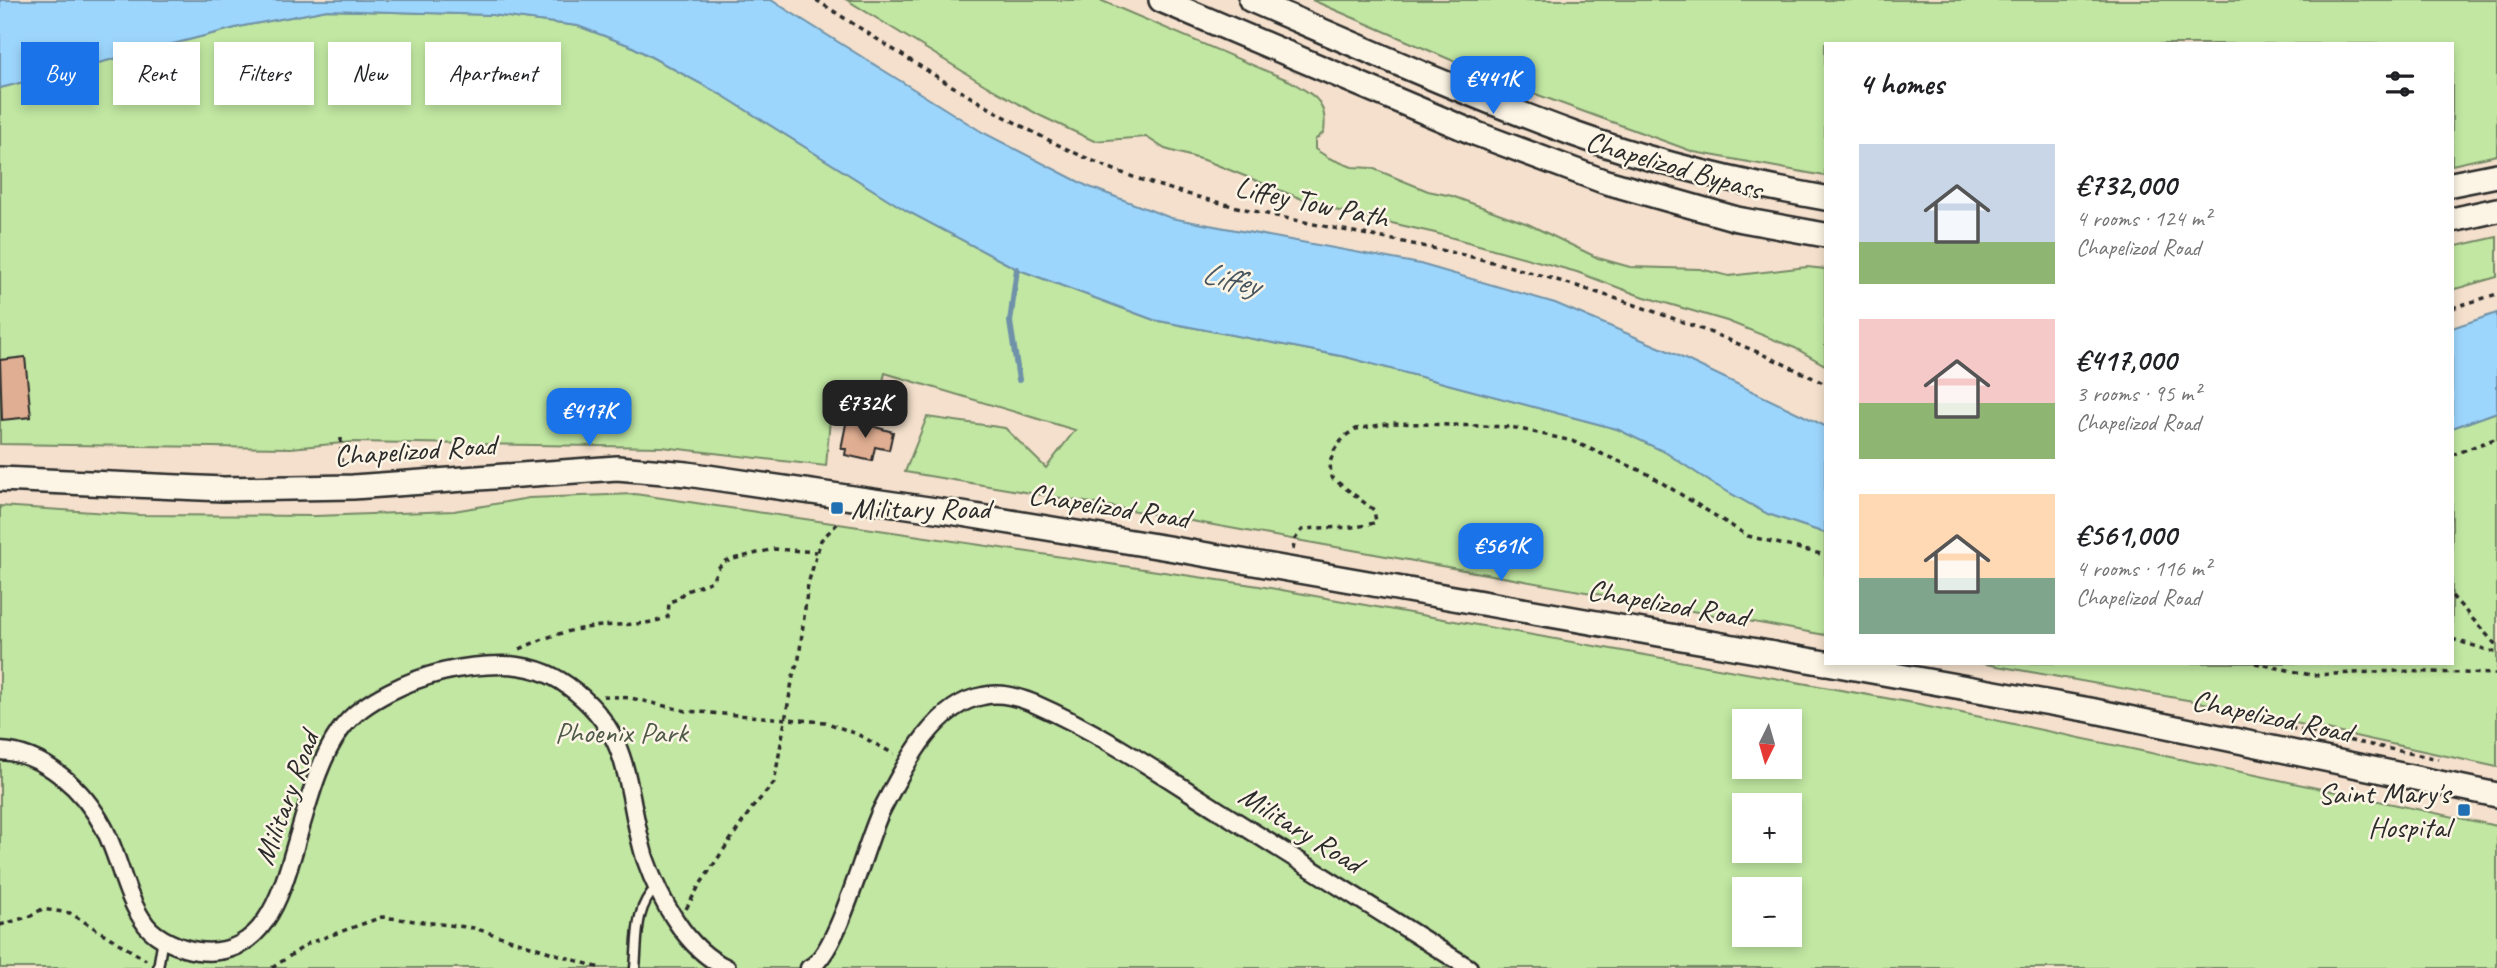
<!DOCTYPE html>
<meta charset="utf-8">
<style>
body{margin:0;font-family:Caveat,sans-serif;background:#f2f2f2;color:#202124;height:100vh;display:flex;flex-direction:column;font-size:26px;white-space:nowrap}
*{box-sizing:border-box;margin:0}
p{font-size:23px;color:#757577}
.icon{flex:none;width:38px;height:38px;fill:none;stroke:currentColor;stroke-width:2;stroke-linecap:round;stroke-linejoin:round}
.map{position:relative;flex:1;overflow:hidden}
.sheet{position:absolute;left:1824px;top:42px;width:630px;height:623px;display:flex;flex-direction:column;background:#fff;border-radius:0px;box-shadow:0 4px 10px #0003}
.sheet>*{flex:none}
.banner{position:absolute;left:21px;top:42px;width:665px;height:63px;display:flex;gap:14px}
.needle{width:46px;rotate:185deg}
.controls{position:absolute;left:1732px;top:709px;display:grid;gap:14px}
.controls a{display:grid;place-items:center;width:70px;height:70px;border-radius:0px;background:#fff;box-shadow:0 4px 10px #0003;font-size:35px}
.price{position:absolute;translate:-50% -60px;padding:0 16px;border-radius:14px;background:#1a73e8;color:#fff;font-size:23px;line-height:46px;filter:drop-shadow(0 2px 4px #0008)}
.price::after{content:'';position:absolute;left:50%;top:42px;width:21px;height:16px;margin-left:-10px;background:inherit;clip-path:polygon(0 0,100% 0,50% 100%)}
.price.current{background:#222;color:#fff}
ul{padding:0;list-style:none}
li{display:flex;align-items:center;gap:21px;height:175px;padding:0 35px}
li span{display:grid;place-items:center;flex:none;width:196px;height:140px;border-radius:0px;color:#555}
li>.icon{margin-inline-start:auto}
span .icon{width:84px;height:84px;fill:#fffc;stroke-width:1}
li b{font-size:30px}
h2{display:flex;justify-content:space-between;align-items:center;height:84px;padding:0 35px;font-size:30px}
.pill{padding:0 24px;border-radius:0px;background:#fff;box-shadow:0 4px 10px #0003;font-size:24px;line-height:63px}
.pill.current{background:#1a73e8;color:#fff}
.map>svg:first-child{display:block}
</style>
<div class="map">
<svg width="2497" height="968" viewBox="0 0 2497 968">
<rect width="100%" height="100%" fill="#f4e0cc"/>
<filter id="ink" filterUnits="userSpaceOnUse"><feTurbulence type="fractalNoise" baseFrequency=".0143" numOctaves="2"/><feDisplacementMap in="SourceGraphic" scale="14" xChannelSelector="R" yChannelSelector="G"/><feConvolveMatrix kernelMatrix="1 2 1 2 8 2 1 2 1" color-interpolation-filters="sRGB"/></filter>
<g filter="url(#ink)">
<path fill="#c1e7a2" stroke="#768966" stroke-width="2" fill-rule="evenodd" d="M847 0H1100L1290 81C1314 96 1328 100 1324 132L1315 140V149L1329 158 1352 167 1372 168 1428 191 1452 196 1528 224 1598 258 1630 267 1700 269 1729 276 1807 267 1825 269V365L1795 348 1727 321 1638 295 1577 272 1435 233 1322 207 1207 161 1165 149 1146 137 1094 141 1041 116 985 85Z
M1312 0H2497V155L2452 165V44H1825V176L1694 152 1500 81Z
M327 10 492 15 578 26 631 46 722 95 907 211 1017 269 1154 320 1346 357 1617 429 1665 452 1712 483 1768 514 1825 533V635L1097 504 905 472 927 417 1005 428 1046 468 1075 430 885 373 877 407H831L826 466 662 447 353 442 291 448 0 444V88L243 26Z
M2497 237V277L2452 290V247Z
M2497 412V767L2204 703 1980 663H2452V428Z
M635 494 1259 586 1919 704 2497 826V968H0V506L140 515 315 516 454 511 529 498ZM1745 721H1790V766H1745ZM1745 805H1790V850H1745ZM1745 889H1790V934H1745Z"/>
<path fill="#9dd6fd" stroke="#6f92a9" stroke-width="2" d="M0 0H771L982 132 1087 186 1171 218 1420 264 1555 303 1666 350 1825 426V533L1768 514 1712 483 1665 452 1617 429 1346 357 1154 320 1017 269 907 211 722 95 631 46 578 26 492 15 327 10 243 26 0 88Z
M2497 313V412L2452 428V328Z"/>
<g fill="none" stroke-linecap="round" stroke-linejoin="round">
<path stroke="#6f92a9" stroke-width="6" d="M1017 269 1010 322 1019 380"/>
</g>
<path fill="#e0ae92" stroke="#2b2b2b" stroke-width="2" d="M25 357 31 417 2 420 0 360Z
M847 419 893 432 889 450 875 447 872 461 845 455 846 449H841Z"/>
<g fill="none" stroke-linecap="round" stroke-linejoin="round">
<g stroke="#2b2b2b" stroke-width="13">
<path id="service" d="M158 968 163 938
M635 968C638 940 634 908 656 888"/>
</g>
<g stroke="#2b2b2b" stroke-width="21">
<path id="minor" d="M0 751C45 753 84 790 104 828 120 859 125 897 146 925 157 939 181 949 198 951 270 960 284 882 300 830 310 797 319 761 339 732 352 713 370 702 389 692 424 674 463 665 502 665 527 665 548 671 568 686 635 735 624 789 645 858 653 881 662 901 676 921 689 941 705 958 727 968
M809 968C838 955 865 843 881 811 902 771 933 704 983 696 1001 692 1018 697 1035 704 1099 732 1158 772 1218 810 1302 863 1386 915 1469 968"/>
</g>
<g stroke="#2b2b2b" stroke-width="28">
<path id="secondary" d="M1161 0 1477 134 1603 181 1737 219 1825 235
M1251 0C1358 46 1465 94 1574 134 1655 163 1740 183 1825 198
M2452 184 2497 175
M2452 220 2497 210
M0 479 223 489 353 487 617 468 687 474 956 513 1168 548 1825 663
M1827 663 2090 710 2497 795"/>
</g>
<path stroke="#2b2b2b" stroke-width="3.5" stroke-dasharray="5 5" stroke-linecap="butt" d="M816 0C917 64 1038 147 1151 183 1268 221 1390 235 1508 266 1616 296 1725 333 1825 384
M2452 308 2497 294
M341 438V467
M2452 455 2497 438
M1293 550 1295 539 1302 530C1327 525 1353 531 1376 522L1374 510 1331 477 1330 462 1335 449 1345 436 1356 429 1393 423 1511 427 1572 441 1646 473 1748 536 1825 555
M2452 596 2497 646
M2452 639 2497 653
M520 649C543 638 567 630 593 627 618 623 644 627 668 617L669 602 678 599 684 592 712 581 719 567 725 561 774 549 817 552
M2255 663 2311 675 2397 671 2497 674
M603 696 631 698 686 711 825 722 857 734 894 754
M2261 722 2438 759
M686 909 699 886 752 808 774 783 793 676 799 658 808 584 821 540 839 522
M0 925 31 916 42 909 70 913 146 960
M272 968 309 943 382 917 474 928 600 968"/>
<use href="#service" stroke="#fcf5e5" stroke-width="8"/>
<use href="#minor" stroke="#fcf5e5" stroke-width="16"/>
<use href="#secondary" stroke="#fcf5e5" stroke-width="23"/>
</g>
</g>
<g fill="#1f6fb2" stroke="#fcf5e5" stroke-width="2.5">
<rect x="830" y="501" width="14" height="14" rx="3.5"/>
<rect x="2457" y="803" width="14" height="14" rx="3.5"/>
</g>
<g text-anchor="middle" stroke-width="5" stroke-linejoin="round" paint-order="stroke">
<g font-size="30" fill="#2b2b2b" stroke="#fcf5e5">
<text transform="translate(1674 165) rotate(16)" y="10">Chapelizod Bypass</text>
<text transform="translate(1312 202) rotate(12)" y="10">Liffey Tow Path</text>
<text transform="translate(415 450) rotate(-4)" y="10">Chapelizod Road</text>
<text transform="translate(1109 506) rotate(9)" y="10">Chapelizod Road</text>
<text transform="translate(1668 603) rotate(10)" y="10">Chapelizod Road</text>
<text transform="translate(2272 716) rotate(12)" y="10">Chapelizod Road</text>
<text transform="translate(286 798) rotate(-70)" y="10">Military Road</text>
<text transform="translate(1301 829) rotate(32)" y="10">Military Road</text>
</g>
<g font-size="30" fill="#2b2b2b" stroke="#fcf5e5" text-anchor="start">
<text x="851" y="518">Military Road</text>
<text x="2450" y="803" text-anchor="end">Saint Mary's<tspan x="2450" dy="34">Hospital</tspan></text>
</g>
<g font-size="30" fill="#505a49" stroke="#fcf5e5">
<text x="621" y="742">Phoenix Park</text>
</g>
<g font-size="32" font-style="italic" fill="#485660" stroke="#fcf5e5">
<text transform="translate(1231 278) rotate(14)" y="11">Liffey</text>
</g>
</g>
</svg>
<div class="controls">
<a><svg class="needle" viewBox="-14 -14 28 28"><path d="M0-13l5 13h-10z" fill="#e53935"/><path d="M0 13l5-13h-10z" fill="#757577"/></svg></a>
<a>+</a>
<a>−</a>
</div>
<b class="price" style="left:1493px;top:116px">€441K</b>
<b class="price current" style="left:865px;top:440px">€732K</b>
<b class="price" style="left:589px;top:448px">€417K</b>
<b class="price" style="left:1501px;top:583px">€561K</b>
<div class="banner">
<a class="pill current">Buy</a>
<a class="pill">Rent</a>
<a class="pill">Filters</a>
<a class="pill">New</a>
<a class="pill">Apartment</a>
</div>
<section class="sheet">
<h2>4 homes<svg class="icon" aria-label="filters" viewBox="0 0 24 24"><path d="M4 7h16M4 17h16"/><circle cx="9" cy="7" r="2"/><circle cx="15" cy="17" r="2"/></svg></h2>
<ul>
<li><span style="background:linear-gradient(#c9d6e8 70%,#8fb573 0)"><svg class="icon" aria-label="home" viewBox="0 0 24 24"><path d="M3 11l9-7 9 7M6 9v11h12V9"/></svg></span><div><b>€732,000</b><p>4 rooms · 124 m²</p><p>Chapelizod Road</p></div></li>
<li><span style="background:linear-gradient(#f6c9c9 60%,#8fb573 0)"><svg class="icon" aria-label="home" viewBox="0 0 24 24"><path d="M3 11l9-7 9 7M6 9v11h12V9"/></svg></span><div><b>€417,000</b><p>3 rooms · 95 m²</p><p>Chapelizod Road</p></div></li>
<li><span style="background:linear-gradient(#ffd9b3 60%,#7fa58c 0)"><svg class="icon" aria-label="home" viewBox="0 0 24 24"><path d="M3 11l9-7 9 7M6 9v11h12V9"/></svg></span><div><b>€561,000</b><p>4 rooms · 116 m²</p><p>Chapelizod Road</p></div></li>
</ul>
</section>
</div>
